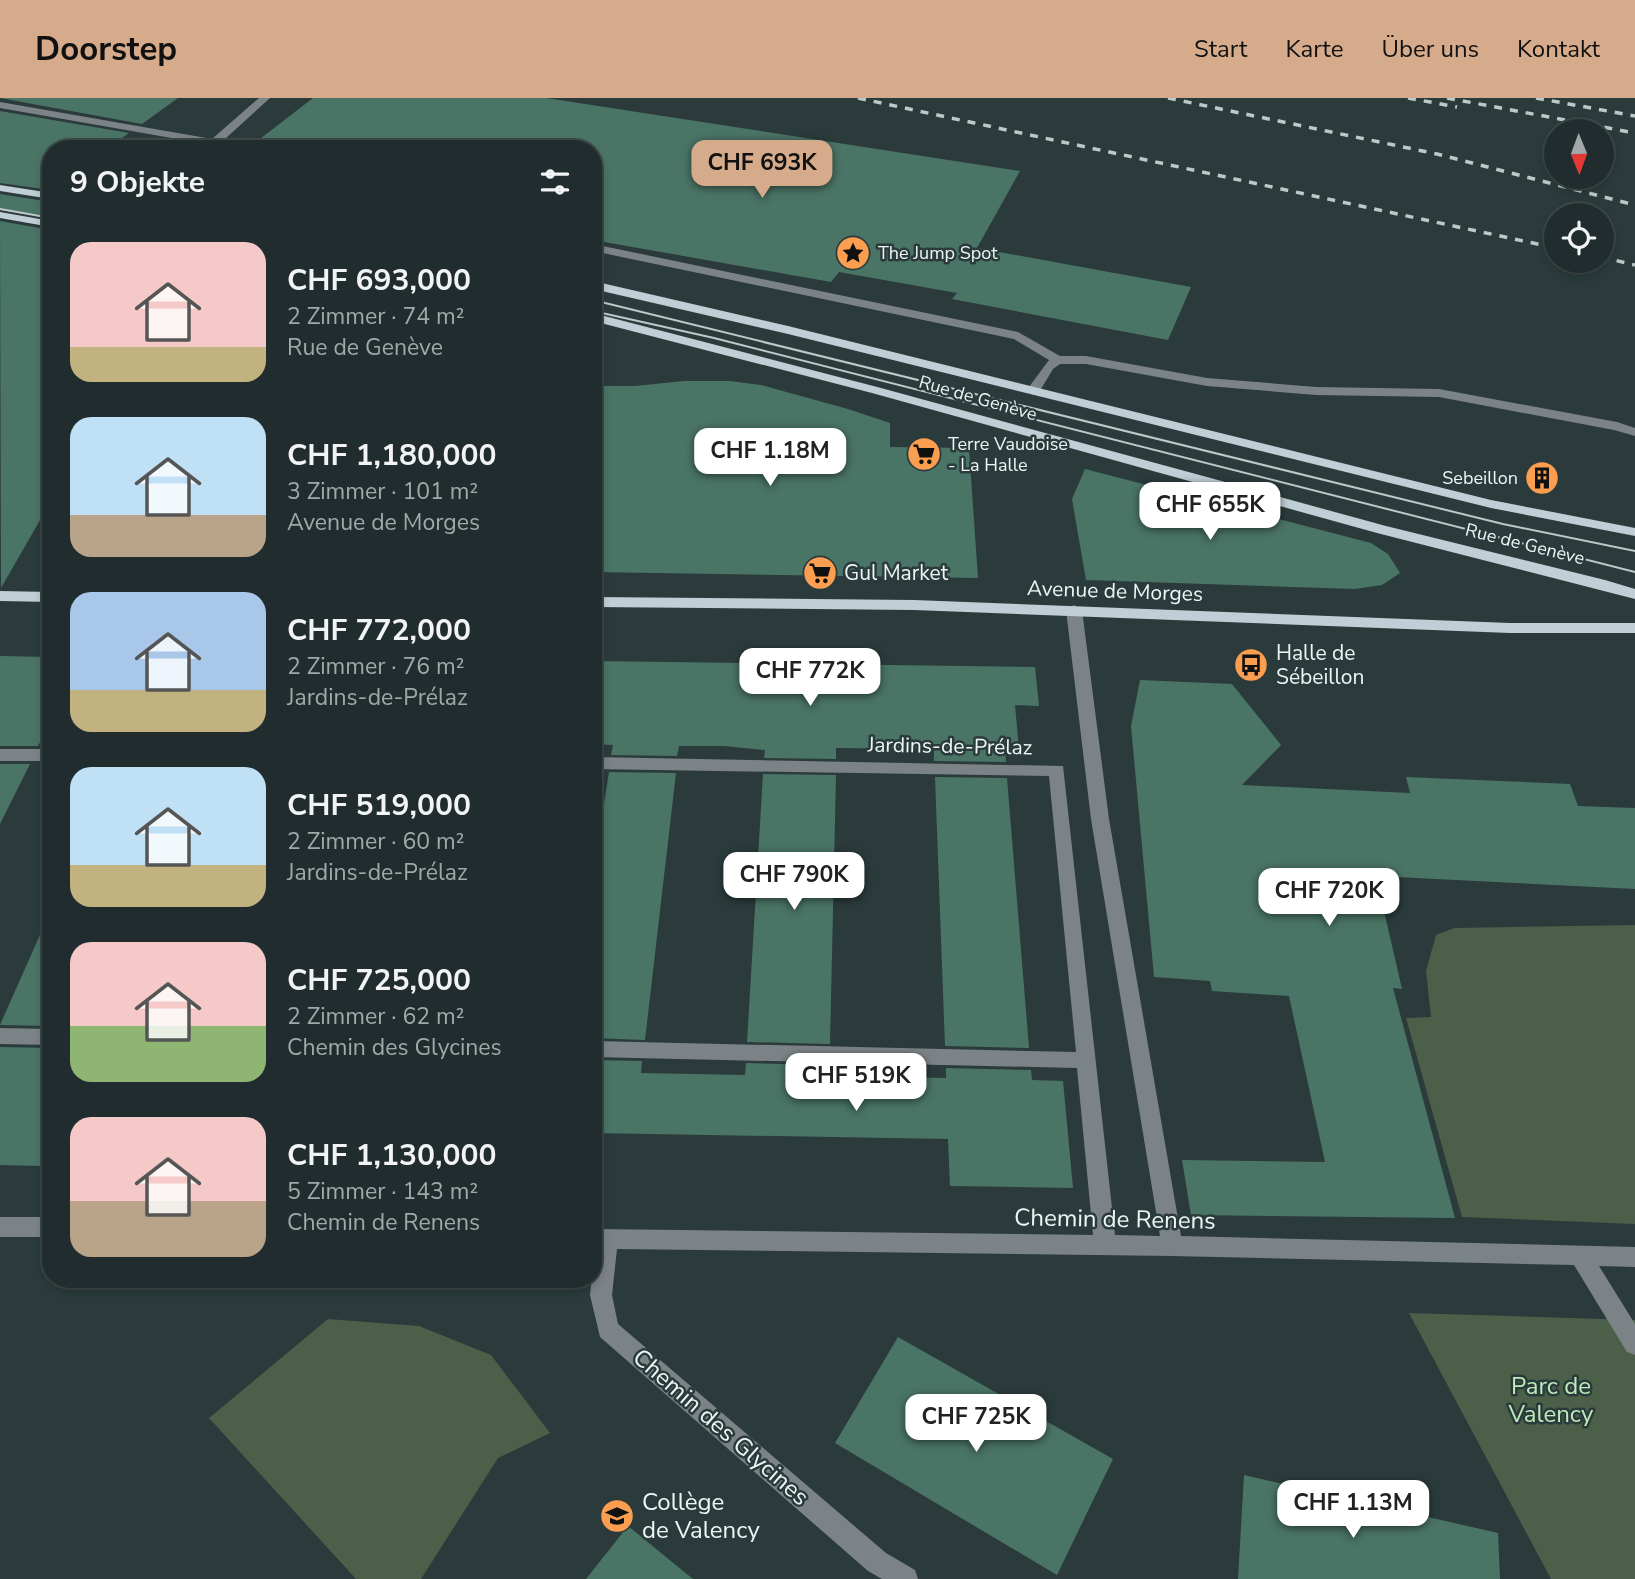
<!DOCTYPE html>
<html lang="de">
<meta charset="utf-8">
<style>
body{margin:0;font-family:"Nunito Sans",sans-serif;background:#283435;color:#f1f3f6;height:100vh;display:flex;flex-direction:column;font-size:26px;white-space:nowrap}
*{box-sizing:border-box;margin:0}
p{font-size:23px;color:#a2a7aa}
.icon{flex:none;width:38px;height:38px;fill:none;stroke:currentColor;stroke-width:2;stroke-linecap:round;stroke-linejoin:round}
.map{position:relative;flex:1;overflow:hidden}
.panel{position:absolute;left:42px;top:42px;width:560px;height:1148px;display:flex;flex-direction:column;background:#202c2d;border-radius:28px;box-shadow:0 4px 10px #0003,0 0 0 2px #3d4849}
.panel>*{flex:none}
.needle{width:46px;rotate:179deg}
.fabs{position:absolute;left:1544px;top:21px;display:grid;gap:14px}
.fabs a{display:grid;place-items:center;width:70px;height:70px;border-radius:50%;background:#202c2d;box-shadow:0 4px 10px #0003,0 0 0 2px #3d4849;font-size:35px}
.price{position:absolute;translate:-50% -60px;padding:0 16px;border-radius:14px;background:#fff;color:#222;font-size:23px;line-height:46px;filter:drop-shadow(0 2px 4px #0008)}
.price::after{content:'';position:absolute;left:50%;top:42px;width:21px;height:16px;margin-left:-10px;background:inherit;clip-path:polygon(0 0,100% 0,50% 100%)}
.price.current{background:#d6ab8b;color:#111}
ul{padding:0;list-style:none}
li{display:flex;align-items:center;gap:21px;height:175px;padding:0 28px}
li span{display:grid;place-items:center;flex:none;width:196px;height:140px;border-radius:21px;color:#555}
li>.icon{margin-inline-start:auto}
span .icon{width:84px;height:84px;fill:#fffc;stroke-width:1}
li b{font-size:30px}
h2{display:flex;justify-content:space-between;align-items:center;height:84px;padding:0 28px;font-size:30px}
header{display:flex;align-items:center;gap:42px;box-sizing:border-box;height:98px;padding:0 35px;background:#d6ab8b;color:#111}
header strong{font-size:33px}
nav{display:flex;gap:38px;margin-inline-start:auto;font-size:24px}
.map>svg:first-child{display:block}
</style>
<header>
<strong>Doorstep</strong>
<nav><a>Start</a><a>Karte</a><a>Über uns</a><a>Kontakt</a></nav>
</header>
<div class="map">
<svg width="1635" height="1481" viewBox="0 0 1635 1481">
<rect width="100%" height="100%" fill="#2b3b3c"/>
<path fill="#4b5f49" d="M1635 827V1126L1462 1119 1406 920 1431 919 1426 873 1436 837 1454 830Z
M1409 1215 1635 1222V1481H1551Z
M328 1221 419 1228 491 1257 550 1335 498 1360 421 1481H356L209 1320Z"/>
<path fill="#4a7466" d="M0 0H178L142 26Z
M313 0H546L1020 73 977 150 1191 189 1168 242 952 201 957 195 839 174 831 184 593 142V51H247Z
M0 13 129 35 107 51H51V92L0 85Z
M0 96 51 104V120L0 112Z
M0 123 51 132V403L1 490Z
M684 283H730L761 287 848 311 890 325V349L969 350 978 480 593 474V288H635Z
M1085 371 1371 445 1388 456 1400 475 1382 487 1355 491 1086 482 1072 401Z
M0 558 51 559V637H44L38 648H0Z
M593 563 1035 569 1039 608 1015 607 1019 652H1005L1006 664 934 663V651L836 650V661L764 660 765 652 724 648H679L677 658 611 657 613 647 593 646Z
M1140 582 1232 586 1281 647 1242 687 1410 695 1406 679 1570 686 1578 708 1635 710V791L1376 778 1402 891 1393 890 1455 1120 1191 1117 1182 1062 1325 1064 1289 898 1212 893 1210 883 1154 879 1131 628Z
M0 666H30L0 726Z
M609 674 676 675 645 942 593 940V776Z
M763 676 836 677 830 946 747 944Z
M935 679 1007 680 1029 950 945 948Z
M51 812V928L0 927Z
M0 949 51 950V1049L43 1068 0 1067Z
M593 962 642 963 641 975 745 977 746 965 830 967 829 978 946 980V970L1031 972 1032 982 1063 983 1073 1090 950 1088 948 1041 593 1035Z
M898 1239 1113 1361 1057 1477 835 1345Z
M1244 1377 1498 1435 1500 1481H1238Z
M628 1428 693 1481H586Z"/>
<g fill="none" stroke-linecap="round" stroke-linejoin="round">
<path fill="#7c8386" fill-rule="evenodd" d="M259 0H270L214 51H202L206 46 0 10V4L212 41Z
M593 146 1018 234 1060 258H1086L1207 280 1316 289 1439 291 1617 324 1635 330V338L1614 332 1439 299 1316 297 1207 288 1086 266H1060L1053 271 1038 296 1033 297 1026 293 1049 262 1014 241 593 153Z
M1074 507 1082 512 1109 721 1181 1138 1635 1149V1169L1599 1168 1635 1226V1257L1627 1254 1574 1167 1172 1158 617 1151 612 1197 618 1226 886 1455 915 1472 918 1481H882L868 1473 600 1239 590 1197 595 1151 593 1131 1093 1137 1077 970 593 959V943L1076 954 1049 678 593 671V659L1063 668 1115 1137 1160 1138 1091 721 1066 512Z
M0 651H51V663H0Z
M0 930 51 931V947L0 946Z
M0 1119H51V1139H0Z"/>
<path fill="#c0ced5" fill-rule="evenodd" d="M0 87 51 95V101L0 93Z
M0 114 51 123V129L0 120Z
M593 183 788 228 1491 402 1635 430V438L1491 410 788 236 593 191Z
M593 215 881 290 1386 428 1605 482 1635 491V501L1377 435 872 295 593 223Z
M0 493 51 494V504L0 503Z
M593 499 914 502 1510 525H1635V535H1510L914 512 593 509Z"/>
<path stroke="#bdc8c8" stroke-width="2" d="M0 111 51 120
M593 202 1503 426 1635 453
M593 213 714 240 1635 474"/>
<path stroke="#bdc8c8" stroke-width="3.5" stroke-dasharray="8 8" stroke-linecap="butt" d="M858 0 1556 150
M1168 0 1437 56 1635 107
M1408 0 1457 9
M1447 0 1635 35
M1536 0 1635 18
M1601 159 1635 167"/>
</g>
<defs>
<g id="sight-disc" transform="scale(1.75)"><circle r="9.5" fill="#fb9e50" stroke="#2b3b3c"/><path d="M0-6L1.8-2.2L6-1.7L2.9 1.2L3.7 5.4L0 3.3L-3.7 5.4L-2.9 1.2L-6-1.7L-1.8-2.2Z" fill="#111"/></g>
<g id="supermarket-disc" transform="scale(1.75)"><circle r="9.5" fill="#fb9e50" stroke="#2b3b3c"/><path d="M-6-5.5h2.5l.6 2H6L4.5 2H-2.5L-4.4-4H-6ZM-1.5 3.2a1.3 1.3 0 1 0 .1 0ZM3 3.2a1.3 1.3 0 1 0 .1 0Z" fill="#111"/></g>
<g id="building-disc" transform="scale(1.75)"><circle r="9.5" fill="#fb9e50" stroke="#2b3b3c"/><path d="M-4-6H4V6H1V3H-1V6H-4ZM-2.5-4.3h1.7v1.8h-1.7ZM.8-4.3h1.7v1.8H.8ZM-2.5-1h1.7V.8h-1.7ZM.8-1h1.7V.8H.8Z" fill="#111"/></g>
<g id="bus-disc" transform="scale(1.75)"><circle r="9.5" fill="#fb9e50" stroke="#2b3b3c"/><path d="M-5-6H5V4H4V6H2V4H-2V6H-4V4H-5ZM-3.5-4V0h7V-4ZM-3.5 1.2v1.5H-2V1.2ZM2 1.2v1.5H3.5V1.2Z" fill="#111"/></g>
<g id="school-disc" transform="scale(1.75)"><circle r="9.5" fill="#fb9e50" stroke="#2b3b3c"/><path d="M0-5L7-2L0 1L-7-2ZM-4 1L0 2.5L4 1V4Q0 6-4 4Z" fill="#111"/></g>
</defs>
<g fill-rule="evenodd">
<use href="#sight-disc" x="853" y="155"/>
<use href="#supermarket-disc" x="924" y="356"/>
<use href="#building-disc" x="1542" y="380"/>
<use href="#supermarket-disc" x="820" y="475"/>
<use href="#bus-disc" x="1251" y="567"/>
<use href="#school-disc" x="617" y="1418"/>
</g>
<g text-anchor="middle" stroke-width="5" stroke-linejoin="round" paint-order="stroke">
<g font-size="18" fill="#ecf6f6" stroke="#2b3b3c" text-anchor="start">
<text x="878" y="161">The Jump Spot</text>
<text x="948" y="352">Terre Vaudoise<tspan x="948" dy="21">- La Halle</tspan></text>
<text x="1518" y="386" text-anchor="end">Sebeillon</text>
</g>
<g font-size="18" fill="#ecf6f6" stroke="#2b3b3c">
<text transform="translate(978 300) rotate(16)" y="6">Rue de Genève</text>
<text transform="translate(1525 446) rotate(14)" y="6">Rue de Genève</text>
</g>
<g font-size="21" fill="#ecf6f6" stroke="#2b3b3c" text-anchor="start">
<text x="844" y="482">Gul Market</text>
<text x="1276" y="562">Halle de<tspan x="1276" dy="24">Sébeillon</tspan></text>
</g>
<g font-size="21" fill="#ecf6f6" stroke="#2b3b3c">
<text transform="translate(1115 493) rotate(2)" y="7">Avenue de Morges</text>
<text transform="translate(950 648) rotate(1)" y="7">Jardins-de-Prélaz</text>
</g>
<g font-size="24" fill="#ecf6f6" stroke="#2b3b3c">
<text transform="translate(1115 1121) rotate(1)" y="8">Chemin de Renens</text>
<text transform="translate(721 1329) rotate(41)" y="8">Chemin des Glycines</text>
</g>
<g font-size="24" fill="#bdebb9" stroke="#2b3b3c">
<text x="1551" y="1296">Parc de<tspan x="1551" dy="28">Valency</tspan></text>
</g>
<g font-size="24" fill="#ecf6f6" stroke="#2b3b3c" text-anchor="start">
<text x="642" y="1412">Collège<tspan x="642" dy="28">de Valency</tspan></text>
</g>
</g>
</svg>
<div class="fabs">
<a><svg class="needle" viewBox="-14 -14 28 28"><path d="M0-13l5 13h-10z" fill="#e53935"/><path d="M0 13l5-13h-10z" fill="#a2a7aa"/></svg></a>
<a><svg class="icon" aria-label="locate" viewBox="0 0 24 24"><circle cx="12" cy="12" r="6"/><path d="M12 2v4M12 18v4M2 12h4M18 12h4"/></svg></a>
</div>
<b class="price current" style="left:762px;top:102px">CHF 693K</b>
<b class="price" style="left:770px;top:390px">CHF 1.18M</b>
<b class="price" style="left:1210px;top:444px">CHF 655K</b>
<b class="price" style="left:810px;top:610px">CHF 772K</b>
<b class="price" style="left:794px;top:814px">CHF 790K</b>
<b class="price" style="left:1329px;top:830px">CHF 720K</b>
<b class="price" style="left:856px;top:1015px">CHF 519K</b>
<b class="price" style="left:976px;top:1356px">CHF 725K</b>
<b class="price" style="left:1353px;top:1442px">CHF 1.13M</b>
<section class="panel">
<h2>9 Objekte<svg class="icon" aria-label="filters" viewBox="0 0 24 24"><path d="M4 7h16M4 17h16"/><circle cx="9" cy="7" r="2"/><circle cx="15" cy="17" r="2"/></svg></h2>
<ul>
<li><span style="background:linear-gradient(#f6c9c9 75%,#c2b280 0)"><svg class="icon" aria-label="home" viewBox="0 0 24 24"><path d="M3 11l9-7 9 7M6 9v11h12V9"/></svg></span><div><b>CHF 693,000</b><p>2 Zimmer · 74 m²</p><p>Rue de Genève</p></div></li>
<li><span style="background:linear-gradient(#bfe0f5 70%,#b9a48a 0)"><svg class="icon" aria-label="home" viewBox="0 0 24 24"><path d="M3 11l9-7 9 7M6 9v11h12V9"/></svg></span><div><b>CHF 1,180,000</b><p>3 Zimmer · 101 m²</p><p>Avenue de Morges</p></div></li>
<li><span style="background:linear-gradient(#a9c7e8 70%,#c2b280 0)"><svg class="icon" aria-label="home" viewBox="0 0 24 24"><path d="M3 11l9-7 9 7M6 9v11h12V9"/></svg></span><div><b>CHF 772,000</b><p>2 Zimmer · 76 m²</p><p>Jardins-de-Prélaz</p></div></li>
<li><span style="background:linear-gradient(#bfe0f5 70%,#c2b280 0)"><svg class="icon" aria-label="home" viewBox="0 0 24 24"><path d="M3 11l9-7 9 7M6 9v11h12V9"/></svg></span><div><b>CHF 519,000</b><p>2 Zimmer · 60 m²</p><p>Jardins-de-Prélaz</p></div></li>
<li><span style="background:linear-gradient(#f6c9c9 60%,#8fb573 0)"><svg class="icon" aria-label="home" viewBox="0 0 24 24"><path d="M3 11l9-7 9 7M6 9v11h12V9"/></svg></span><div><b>CHF 725,000</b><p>2 Zimmer · 62 m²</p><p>Chemin des Glycines</p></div></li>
<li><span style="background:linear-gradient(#f6c9c9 60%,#b9a48a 0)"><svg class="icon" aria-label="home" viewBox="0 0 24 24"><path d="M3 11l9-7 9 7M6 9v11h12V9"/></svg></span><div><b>CHF 1,130,000</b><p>5 Zimmer · 143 m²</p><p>Chemin de Renens</p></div></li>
</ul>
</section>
</div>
